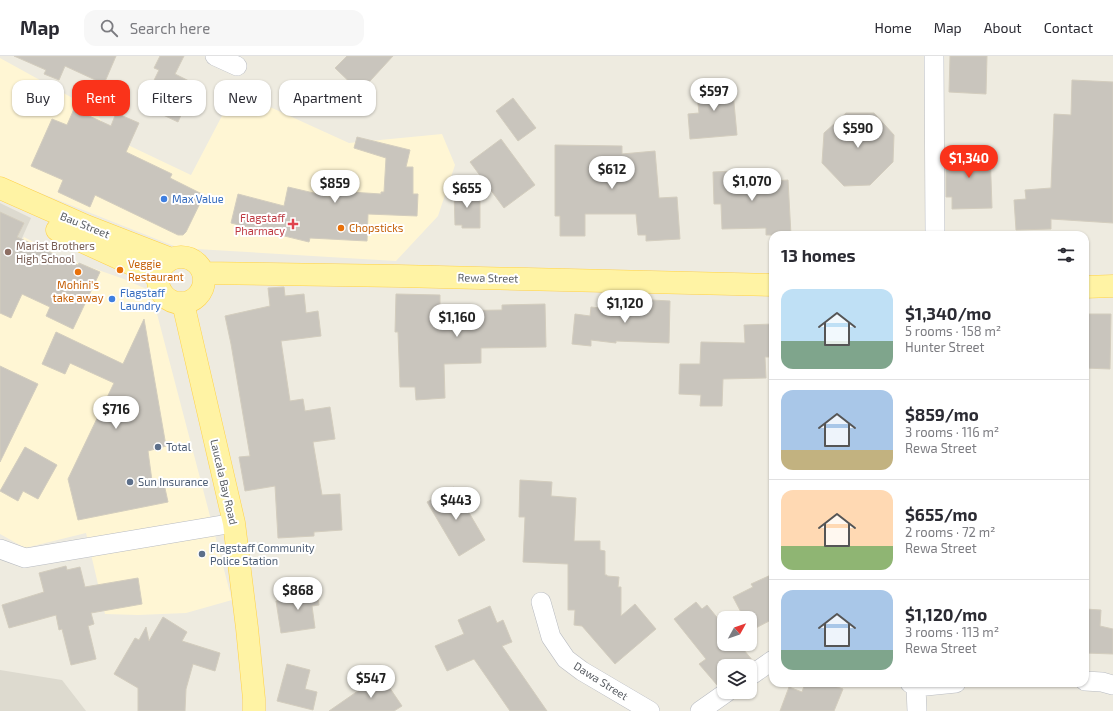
<!DOCTYPE html>
<meta charset="utf-8">
<style>
body{margin:0;font-family:"Exo 2",sans-serif;background:#f7f7f7;color:#2b2b33;height:100vh;display:flex;flex-direction:column;font-size:15px;white-space:nowrap}
*{box-sizing:border-box;margin:0}
p{font-size:13px;color:#7c7c81}
.icon{flex:none;width:22px;height:22px;fill:none;stroke:currentColor;stroke-width:2;stroke-linecap:round;stroke-linejoin:round}
.map{position:relative;flex:1;overflow:hidden}
.drawer{position:absolute;left:769px;top:175px;width:320px;height:456px;display:flex;flex-direction:column;background:#fff;border-radius:12px;box-shadow:0 1px 3px #0004}
.drawer>*{flex:none}
.banner{position:absolute;left:12px;top:24px;width:380px;height:36px;display:flex;gap:8px}
.needle{width:26px;rotate:50deg}
.fabs{position:absolute;left:717px;top:555px;display:grid;gap:8px}
.fabs a{display:grid;place-items:center;width:40px;height:40px;border-radius:8px;background:#fff;box-shadow:0 1px 3px #0004;font-size:20px}
.price{position:absolute;translate:-50% -34px;padding:0 9px;border-radius:14px;background:#fff;color:#222;font-size:13px;line-height:26px;filter:drop-shadow(0 1px 2px #0008)}
.price::after{content:'';position:absolute;left:50%;top:24px;width:12px;height:9px;margin-left:-6px;background:inherit;clip-path:polygon(0 0,100% 0,50% 100%)}
.price.selected{background:#fa331a;color:#fff}
ul{padding:0;list-style:none}
li{display:flex;align-items:center;gap:12px;height:100px;padding:0 12px}
li+li{border-top:1px solid #e1e1e2}
li span{display:grid;place-items:center;flex:none;width:112px;height:80px;border-radius:12px;color:#555}
li>.icon{margin-inline-start:auto}
span .icon{width:48px;height:48px;fill:#fffc;stroke-width:1}
li b{font-size:17px}
h2{display:flex;justify-content:space-between;align-items:center;height:48px;padding:0 12px;font-size:17px}
.tag{padding:0 14px;border-radius:12px;background:#fff;box-shadow:0 1px 3px #0004;font-size:14px;line-height:36px}
.tag.selected{background:#fa331a;color:#fff}
header{display:flex;align-items:center;gap:24px;box-sizing:border-box;height:56px;padding:0 20px;background:#fff;border-bottom:1px solid #e1e1e2}
header strong{font-size:19px}
nav{display:flex;gap:22px;margin-inline-start:auto;font-size:14px}
.search{width:280px;height:36px;background:#f7f7f7;display:flex;align-items:center;gap:10px;box-sizing:border-box;padding:0 14px;border-radius:12px;color:#7c7c81;font-size:15px}
.map>svg:first-child{display:block}
</style>
<header>
<strong>Map</strong>
<div class="search"><svg class="icon" aria-label="search" viewBox="0 0 24 24"><circle cx="10" cy="10" r="6"/><path d="M15 15l6 6"/></svg>Search here</div>
<nav><a>Home</a><a>Map</a><a>About</a><a>Contact</a></nav>
</header>
<div class="map">
<svg width="1113" height="655" viewBox="0 0 1113 655">
<rect width="100%" height="100%" fill="#eeebe0"/>
<path fill="#fff6d4" d="M0 2 96 55 109 80 191 119 235 35 349 87 442 78 455 109 438 160 396 205 179 192 0 121Z
M24 181 61 201 124 223 151 235 232 544 186 557 138 559 105 558 86 477 25 492 0 478V234Z"/>
<path fill="#dddacf" d="M0 147 31 162 0 231Z
M0 614 62 624 86 655H0Z"/>
<path fill="#c9c5bd" stroke="#d3cdbe" d="M14 0H116L104 28 65 10 59 24 44 18 46 14Z
M160 0H184L175 18 195 28 178 66 142 49 159 14 154 12Z
M347 0H393L360 36 335 12Z
M950 0H987L986 38 949 36Z
M1072 24 1113 26V167L1051 163V173L1016 174 1014 144 1026 143 1025 134 1051 132 1054 58 1071 59Z
M732 26 737 79 690 83 688 58 699 57 696 29Z
M513 42 536 72 518 85 496 55Z
M74 53 111 70 116 57 139 67 126 96 172 118 170 122 204 139 186 176 183 179H178L95 139 90 151 58 136 63 124 31 110 52 63 67 69Z
M846 57H874L894 79 893 106 870 129 844 130 822 107 824 77Z
M357 81 410 94 406 111H413V138H418L417 160 368 158 367 185 310 182 309 186 231 167 238 138 284 150 288 131 335 142V135L381 138V136H384L386 102 354 92Z
M501 83 535 129 504 152 470 106Z
M555 89 622 90V98L655 95 659 142 677 141 680 183 646 185V179H638L636 158H585V180H560V160H555Z
M990 94 992 152 952 153V141H946V95Z
M755 114V126L788 124 791 179H766V172L722 173 721 148H714L713 116Z
M454 135H480V172H462V169H455Z
M0 156 24 167 17 181 78 209 79 207 100 216 73 273 46 260 50 251 22 238 11 262 0 257Z
M284 231 285 240 304 238 306 257 318 255 321 280 281 285 290 345 303 343 305 355 330 351 335 383 313 386 322 439 340 438 342 474 314 476V480L278 482 275 430 245 435 239 401 250 400 231 288 225 260 270 250 268 232Z
M396 238 440 239V255L502 254V249L545 248 546 291 481 292V307L444 308 445 342 416 344 415 331H400L398 276H395Z
M634 243 670 245 669 287 616 285V287L591 284V290L572 288 575 258 590 260 591 251 634 256Z
M1085 258H1111L1110 313 1085 312Z
M144 263 166 390 148 395 152 425 163 423 168 446 78 464 68 423 114 327 70 307 65 318 42 308 56 276 123 308Z
M773 268V301H765L766 322 723 323 722 350H700L701 339 679 338 680 308H700L701 286 745 287 744 269Z
M0 310 38 328 0 406Z
M25 391 57 409 38 443 23 435 18 445 0 435Z
M520 424 552 426 551 440 576 442 574 485H600V494L605 495V519H607V520L619 521 618 531H621V560L635 548 656 573 615 608 582 570 574 569 575 554H568V508L523 506 525 461H519Z
M454 431 485 484 459 500 427 446Z
M66 510 67 514 80 511 85 531 138 522 142 548 91 557 94 568 88 570 96 603 71 609 62 573 59 574 56 559 9 572 2 549 44 536 39 517Z
M773 518V563L750 575V562H744L733 541 753 531 751 528Z
M317 532 319 549 312 550 315 572 281 577 276 545 298 542 297 535Z
M696 546 702 553 707 549 724 570V588H739L753 605 745 610H724V626L717 629 699 608 706 603 674 563Z
M490 550 497 567 503 564 512 586 502 590 547 655H510L474 603 447 615 435 590 464 578 458 564Z
M1085 553 1101 554 1100 570 1113 573V598L1085 597Z
M163 561 187 576 182 585 220 597 215 615 193 608 186 633 185 655H138V632L114 618 135 582 139 584 146 571 149 585Z
M287 608 310 614 305 633 317 636 313 654 277 645Z
M381 619 402 650 394 655H329Z
M805 627H826L843 633 834 655H780L789 631 802 636Z"/>
<g fill="none" stroke-linecap="round" stroke-linejoin="round">
<g stroke="#b8bbc1" stroke-width="20">
<path id="minor" d="M215 0 237 10
M934 0 935 179
M0 493 25 502 234 467
M541 546 551 581 566 603 582 615 650 655
M750 620 773 604
M1085 625 1102 626 1113 629
M910 627 916 631 917 655
M916 631 956 627
M700 655 727 636"/>
</g>
<g stroke="#ffd248" stroke-width="23">
<path id="major" d="M0 132 86 170 171 203
M57 174 158 220
M158 224a23 23 0 1 1 46 0a23 23 0 1 1-46 0Z
M203 217 399 220 773 229
M1085 231 1113 230
M183 247 234 467 247 572 254 643V655"/>
</g>
<use href="#minor" stroke="#fff" stroke-width="19"/>
<use href="#major" stroke="#fff3a4" stroke-width="22"/>
</g>
<g fill="#3f7fe0" stroke="#fff" stroke-width="1.5">
<circle cx="164" cy="143" r="4"/>
<circle cx="112" cy="243" r="4"/>
</g>
<path fill="#e0444e" stroke="#fff" stroke-width="1.5" d="M291 162h4v4h4v4h-4v4h-4v-4h-4v-4h4z"/>
<g fill="#e8710a" stroke="#fff" stroke-width="1.5">
<circle cx="341" cy="172" r="4"/>
<circle cx="120" cy="214" r="4"/>
<circle cx="78" cy="216" r="4"/>
</g>
<circle fill="#8d6e63" stroke="#fff" stroke-width="1.5" cx="8" cy="196" r="4"/>
<g fill="#5c6f8a" stroke="#fff" stroke-width="1.5">
<circle cx="158" cy="391" r="4"/>
<circle cx="130" cy="426" r="4"/>
<circle cx="202" cy="498" r="4"/>
</g>
<g text-anchor="middle" stroke-width="4" stroke-linejoin="round" paint-order="stroke">
<g font-size="11" fill="#366cbe" stroke="#fff" text-anchor="start">
<text x="172" y="147">Max Value</text>
<text x="120" y="241">Flagstaff<tspan x="120" dy="13">Laundry</tspan></text>
</g>
<g font-size="11" fill="#be3a42" stroke="#fff" text-anchor="end">
<text x="285" y="166">Flagstaff<tspan x="285" dy="13">Pharmacy</tspan></text>
</g>
<g font-size="11" fill="#595d63" stroke="#fff">
<text transform="translate(85 169) rotate(22)" y="4">Bau Street</text>
<text transform="translate(488 222) rotate(1)" y="4">Rewa Street</text>
<text transform="translate(224 426) rotate(77)" y="4">Laucala Bay Road</text>
<text transform="translate(601 625) rotate(32)" y="4">Dawa Street</text>
</g>
<g font-size="11" fill="#c56008" stroke="#fff" text-anchor="start">
<text x="349" y="176">Chopsticks</text>
<text x="128" y="212">Veggie<tspan x="128" dy="13">Restaurant</tspan></text>
<text x="78" y="233" text-anchor="middle">Mohini's<tspan x="78" dy="13">take away</tspan></text>
</g>
<g font-size="11" fill="#785e54" stroke="#fff" text-anchor="start">
<text x="16" y="194">Marist Brothers<tspan x="16" dy="13">High School</tspan></text>
</g>
<g font-size="11" fill="#4e5e75" stroke="#fff" text-anchor="start">
<text x="166" y="395">Total</text>
<text x="138" y="430">Sun Insurance</text>
<text x="210" y="496">Flagstaff Community<tspan x="210" dy="13">Police Station</tspan></text>
</g>
</g>
</svg>
<div class="fabs">
<a><svg class="needle" viewBox="-14 -14 28 28"><path d="M0-13l5 13h-10z" fill="#e53935"/><path d="M0 13l5-13h-10z" fill="#7c7c81"/></svg></a>
<a><svg class="icon" aria-label="layers" viewBox="0 0 24 24"><path d="M12 4l9 5-9 5-9-5zM3 14l9 5 9-5"/></svg></a>
</div>
<b class="price" style="left:714px;top:56px">$597</b>
<b class="price" style="left:858px;top:93px">$590</b>
<b class="price selected" style="left:969px;top:123px">$1,340</b>
<b class="price" style="left:612px;top:134px">$612</b>
<b class="price" style="left:752px;top:146px">$1,070</b>
<b class="price" style="left:335px;top:148px">$859</b>
<b class="price" style="left:467px;top:153px">$655</b>
<b class="price" style="left:625px;top:268px">$1,120</b>
<b class="price" style="left:457px;top:282px">$1,160</b>
<b class="price" style="left:116px;top:374px">$716</b>
<b class="price" style="left:456px;top:465px">$443</b>
<b class="price" style="left:298px;top:555px">$868</b>
<b class="price" style="left:371px;top:643px">$547</b>
<div class="banner">
<a class="tag">Buy</a>
<a class="tag selected">Rent</a>
<a class="tag">Filters</a>
<a class="tag">New</a>
<a class="tag">Apartment</a>
</div>
<section class="drawer">
<h2>13 homes<svg class="icon" aria-label="filters" viewBox="0 0 24 24"><path d="M4 7h16M4 17h16"/><circle cx="9" cy="7" r="2"/><circle cx="15" cy="17" r="2"/></svg></h2>
<ul>
<li><span style="background:linear-gradient(#bfe0f5 65%,#7fa58c 0)"><svg class="icon" aria-label="home" viewBox="0 0 24 24"><path d="M3 11l9-7 9 7M6 9v11h12V9"/></svg></span><div><b>$1,340/mo</b><p>5 rooms · 158 m²</p><p>Hunter Street</p></div></li>
<li><span style="background:linear-gradient(#a9c7e8 75%,#c2b280 0)"><svg class="icon" aria-label="home" viewBox="0 0 24 24"><path d="M3 11l9-7 9 7M6 9v11h12V9"/></svg></span><div><b>$859/mo</b><p>3 rooms · 116 m²</p><p>Rewa Street</p></div></li>
<li><span style="background:linear-gradient(#ffd9b3 70%,#8fb573 0)"><svg class="icon" aria-label="home" viewBox="0 0 24 24"><path d="M3 11l9-7 9 7M6 9v11h12V9"/></svg></span><div><b>$655/mo</b><p>2 rooms · 72 m²</p><p>Rewa Street</p></div></li>
<li><span style="background:linear-gradient(#a9c7e8 75%,#7fa58c 0)"><svg class="icon" aria-label="home" viewBox="0 0 24 24"><path d="M3 11l9-7 9 7M6 9v11h12V9"/></svg></span><div><b>$1,120/mo</b><p>3 rooms · 113 m²</p><p>Rewa Street</p></div></li>
</ul>
</section>
</div>
